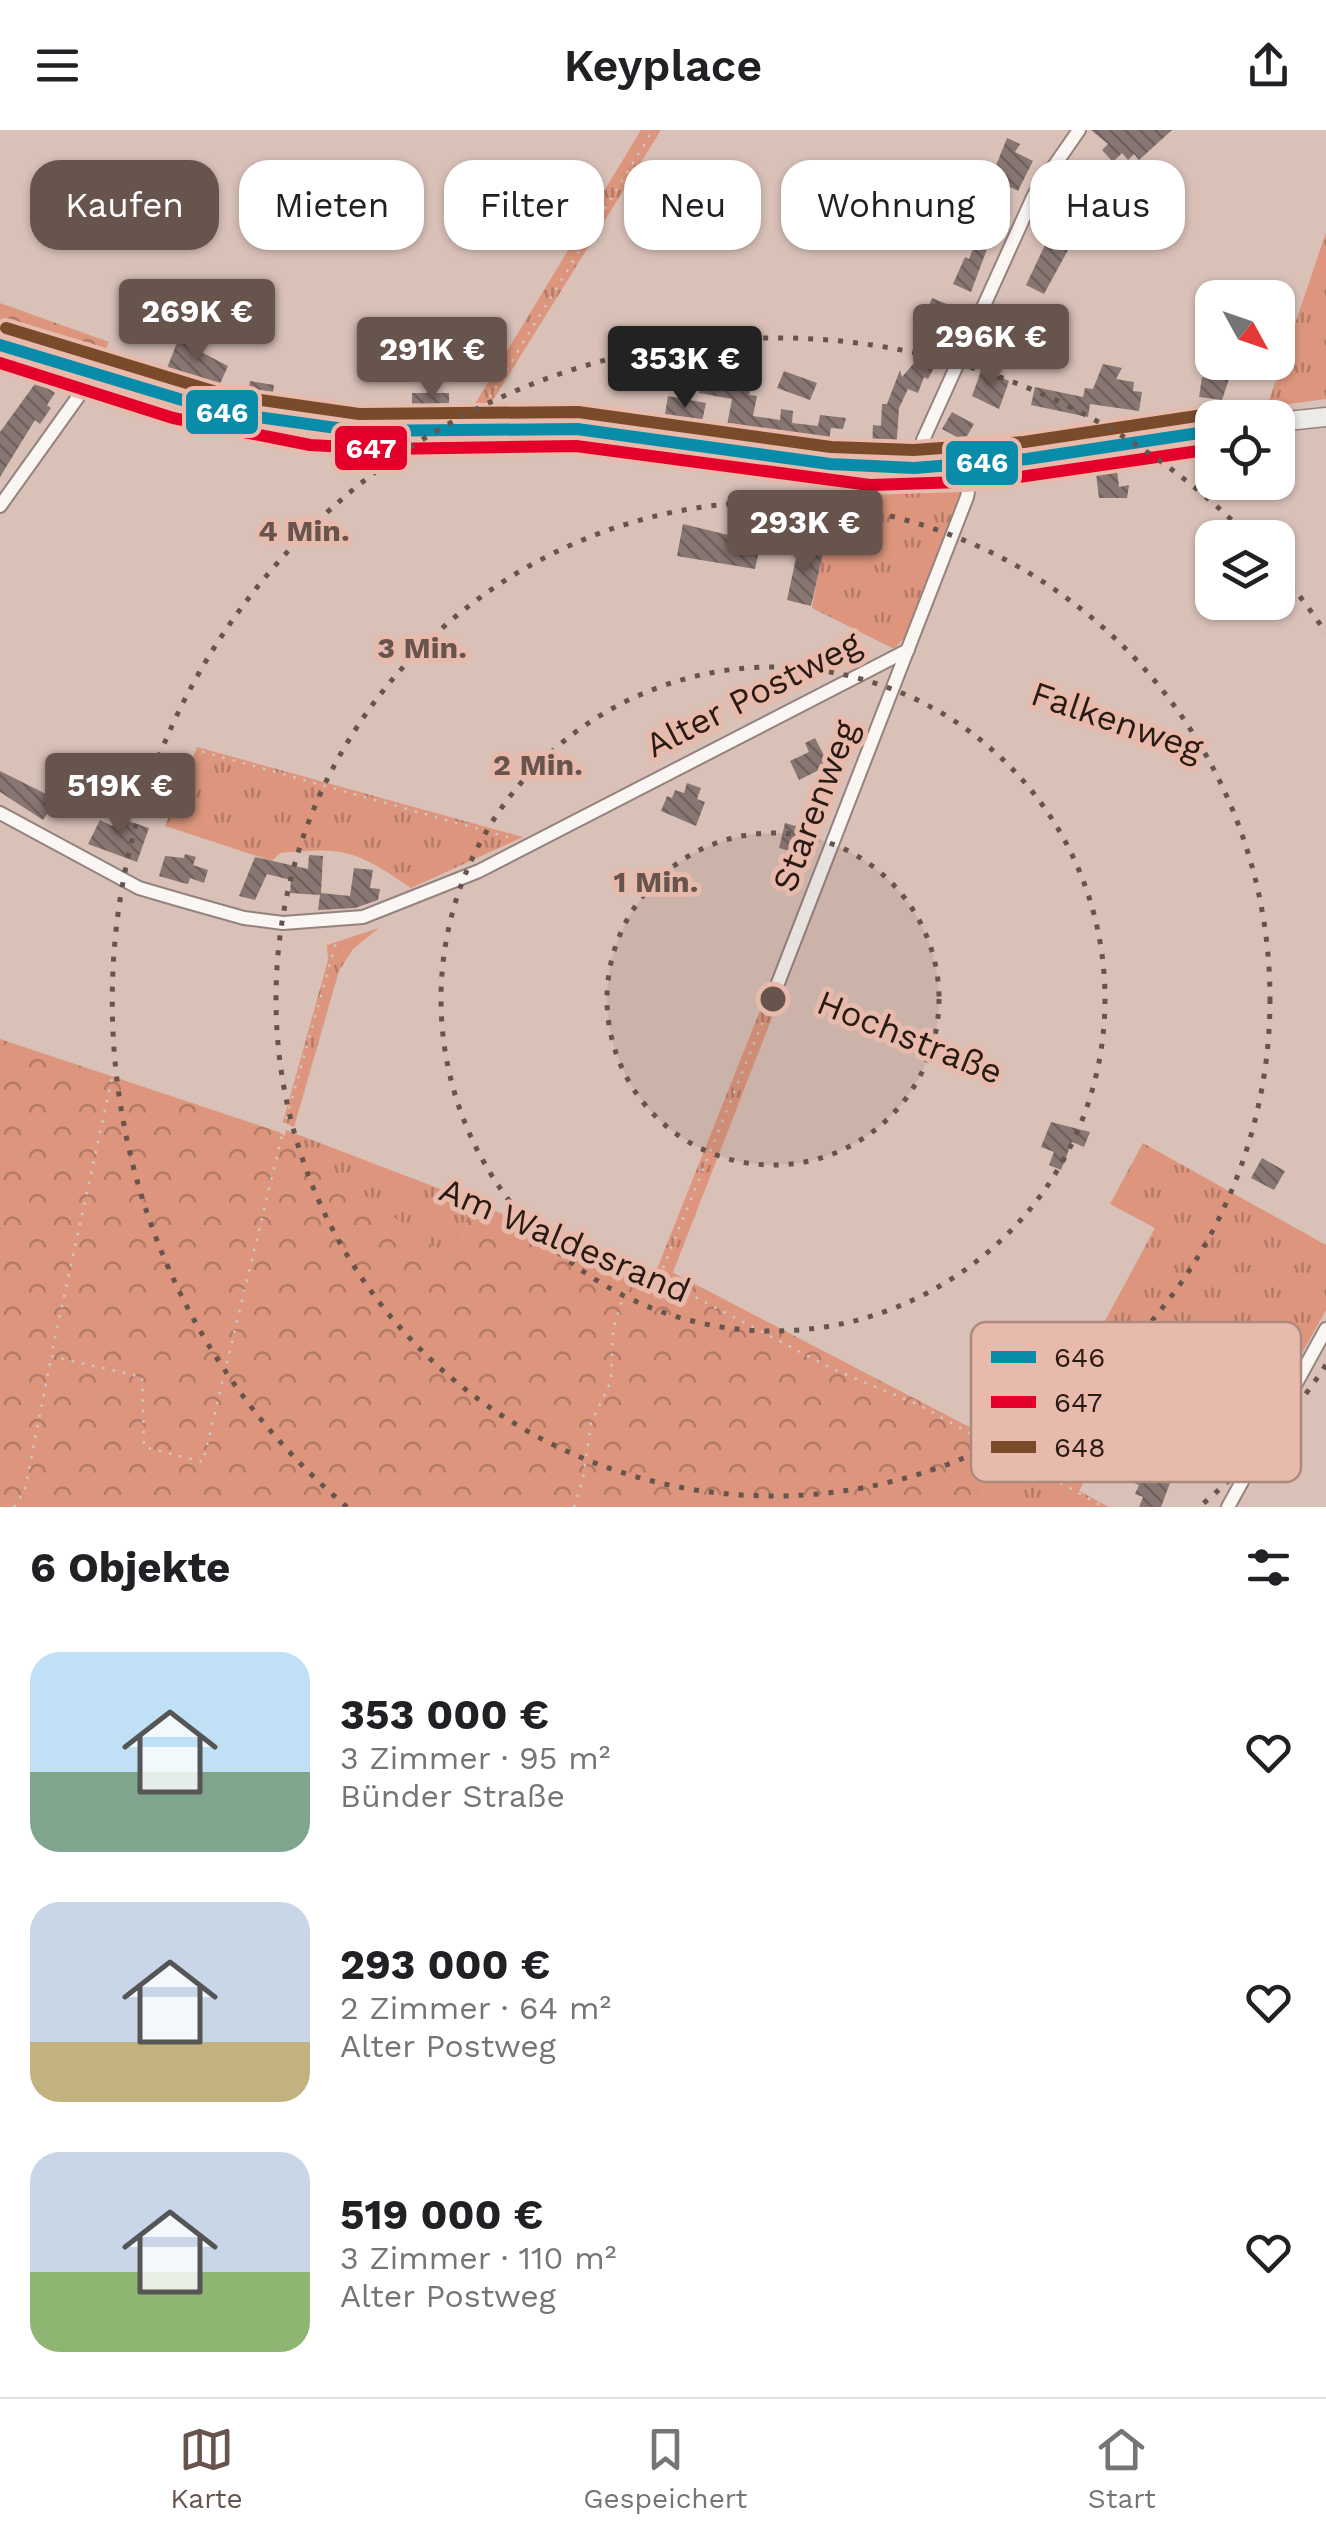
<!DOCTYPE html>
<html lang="de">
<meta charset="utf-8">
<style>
body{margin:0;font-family:"Work Sans",sans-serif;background:#f2f2f2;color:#202124;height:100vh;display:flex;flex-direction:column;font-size:38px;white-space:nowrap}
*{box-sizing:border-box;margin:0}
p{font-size:32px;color:#757577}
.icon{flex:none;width:55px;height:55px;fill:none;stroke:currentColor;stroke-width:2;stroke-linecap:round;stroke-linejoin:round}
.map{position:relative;height:1377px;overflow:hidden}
.side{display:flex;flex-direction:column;background:#fff;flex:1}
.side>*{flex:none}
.top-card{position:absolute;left:30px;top:30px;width:1268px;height:90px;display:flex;gap:20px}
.needle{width:65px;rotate:130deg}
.tools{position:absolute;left:1195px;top:150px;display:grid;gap:20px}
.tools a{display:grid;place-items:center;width:100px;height:100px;border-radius:20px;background:#fff;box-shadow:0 2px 8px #0004;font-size:50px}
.price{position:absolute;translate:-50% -85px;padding:0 22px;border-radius:10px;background:#67544d;color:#fff;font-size:32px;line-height:65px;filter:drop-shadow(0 2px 5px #0008)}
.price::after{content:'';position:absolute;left:50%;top:60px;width:30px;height:22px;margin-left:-15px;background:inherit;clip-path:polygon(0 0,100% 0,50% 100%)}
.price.current{background:#222;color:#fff}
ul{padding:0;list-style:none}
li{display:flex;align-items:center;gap:30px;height:250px;padding:0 30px}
li span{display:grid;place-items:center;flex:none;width:280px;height:200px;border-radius:30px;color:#555}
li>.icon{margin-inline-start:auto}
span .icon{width:120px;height:120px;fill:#fffc;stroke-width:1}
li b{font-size:42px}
h2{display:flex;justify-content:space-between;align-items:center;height:120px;padding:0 30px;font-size:42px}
.tag{padding:0 35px;border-radius:30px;background:#fff;box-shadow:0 2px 8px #0004;font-size:35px;line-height:90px}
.tag.current{background:#67544d;color:#fff}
header{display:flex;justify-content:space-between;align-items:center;height:130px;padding:0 30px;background:#fff;font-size:45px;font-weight:600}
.tabs{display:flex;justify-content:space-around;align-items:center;height:140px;border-top:2px solid #e0e0e0;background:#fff;font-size:28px;color:#757577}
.tabs a{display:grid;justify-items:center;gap:5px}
.tabs .current{color:#67544d}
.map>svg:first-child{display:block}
</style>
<header><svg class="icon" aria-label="menu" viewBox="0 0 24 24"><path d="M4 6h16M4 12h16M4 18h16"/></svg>Keyplace<svg class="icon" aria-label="share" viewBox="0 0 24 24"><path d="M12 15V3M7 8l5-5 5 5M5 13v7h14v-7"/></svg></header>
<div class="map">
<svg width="1326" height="1377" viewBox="0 0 1326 1377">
<defs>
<pattern id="grass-tufts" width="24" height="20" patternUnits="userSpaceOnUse" patternTransform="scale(2.5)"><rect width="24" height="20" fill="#dd967d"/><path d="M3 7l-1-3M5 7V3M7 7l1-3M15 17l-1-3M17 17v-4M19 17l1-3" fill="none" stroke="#b37a65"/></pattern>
<pattern id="forest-crowns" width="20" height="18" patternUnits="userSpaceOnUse" patternTransform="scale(2.5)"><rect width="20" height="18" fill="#dd967d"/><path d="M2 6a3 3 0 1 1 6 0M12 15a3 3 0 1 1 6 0" fill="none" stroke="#b37a65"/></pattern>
<pattern id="building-back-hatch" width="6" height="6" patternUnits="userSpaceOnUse" patternTransform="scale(2.5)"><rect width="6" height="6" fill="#887672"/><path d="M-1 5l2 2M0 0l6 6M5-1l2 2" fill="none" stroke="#6f605c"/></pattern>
</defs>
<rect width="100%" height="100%" fill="#d9c1b8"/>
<path fill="url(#grass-tufts)" d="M641 0H661L487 280 651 284 641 291 467 287Z
M1326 102V269L1267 277Z
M834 354H963L910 502 894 519 812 478Z
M197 617 523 707 411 758C358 722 346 716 280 723L272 731 165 696Z
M379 798 353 819 339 841 294 997 283 992 328 830 327 815Z
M769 858 782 862 668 1155 653 1149Z
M286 1000 477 1073 452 1130 284 1009Z
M1143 1013 1326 1115V1180L1249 1319 1127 1272 1079 1361 1109 1377H975L1004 1315 1030 1330 1155 1098 1110 1074Z"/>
<path fill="url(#forest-crowns)" d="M0 173 109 212 95 239 0 199Z
M0 909 279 1002 452 1130 477 1073 667 1155 672 1142 1004 1315 975 1377H0Z"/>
<path fill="url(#building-back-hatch)" d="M1091 0H1172L1139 30 1134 24 1128 30 1122 23 1113 32 1102 20 1108 14Z
M1007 8 1020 14 1015 22 1033 31 1018 61 1000 52 1005 43 995 38Z
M1073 41 1099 60 1093 70 1116 82 1101 111 1079 100 1044 164 1026 155 1074 54 1068 50Z
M990 75 1007 83 997 105 993 103 971 162 953 154 965 127 969 129Z
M932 168 949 175 943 188 957 194 928 249 924 247 918 263 908 259 899 278 896 322 872 320 873 295 881 296 882 274H887L900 240 902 247 919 227 938 186 927 181Z
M178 210 228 236 219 256 167 238Z
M1207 232H1246L1245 245 1231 243 1222 270 1199 267 1202 247 1216 249V241L1206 239Z
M1103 234 1122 238 1116 249 1134 252 1133 261 1142 262 1139 281 1090 274 1088 287 1031 275 1035 257 1083 267 1085 258 1093 259Z
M741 235 757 241 749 265 757 266 753 286 780 290 781 279 793 281 792 293 818 296 820 285 846 288 843 299 831 298 828 317 726 301 732 269 699 263 704 239 738 245Z
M982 238 1009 251 999 279 972 266Z
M784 241 817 253 810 270 777 258Z
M37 251 55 263 47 275 51 278 40 294 35 290 0 347V302Z
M250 251 274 255 271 276 247 271Z
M412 263H449V282L425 283V277H412Z
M668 266 706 273 701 296 664 290Z
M952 282 974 294 964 311 942 299Z
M1116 332 1119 357 1129 355 1127 368H1099L1095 335Z
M683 394 761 413 755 439 677 426Z
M799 414 824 419 811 476 787 470Z
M815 608 829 635 799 650 790 631 809 622 805 613Z
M0 641 64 673 57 685 49 681 43 690 0 662Z
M687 653 701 658 697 669 705 672 696 696 661 681 667 666 672 668 675 660 684 663Z
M116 687 149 698 137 732 88 714 100 690 112 696Z
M785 693 810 700 803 725 779 718Z
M185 724 196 727 193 735 208 740 204 753 190 748 188 754 183 753 159 746 165 726 184 728Z
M309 725 323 726 321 763 350 766 354 738 373 740 370 758 380 759 378 770 355 778 318 780 320 765 290 763 291 750 267 744 255 770 239 766 255 727 308 739Z
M1051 992 1090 1002 1084 1017 1072 1012 1061 1040 1049 1035 1054 1022 1041 1017Z
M1262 1028 1285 1041 1274 1060 1251 1048Z
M1155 1303 1207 1323 1196 1353 1173 1345 1161 1377H1139L1143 1367 1135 1364 1139 1355 1132 1352Z"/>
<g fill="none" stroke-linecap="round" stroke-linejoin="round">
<g stroke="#94827c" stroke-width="16">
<path id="minor" d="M918 338 923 310 1034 65 1079 0
M0 376 93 246
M0 683 139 758 180 770 244 788 283 793 363 787 479 741 908 520
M778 853 967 367 973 333
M1228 1377 1326 1199"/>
</g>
<g stroke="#94827c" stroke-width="21">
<path id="secondary" d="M0 215 93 246 251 289 360 301 572 299 657 307 830 335 918 338 1212 301
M1278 292 1326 287"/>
</g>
<path stroke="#cec7c4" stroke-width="2.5" stroke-dasharray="2.5 8" stroke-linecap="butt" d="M479 285 653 0
M1017 343 1038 340
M920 524 1326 662
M0 565 511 708
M495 747 763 848
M789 858 1168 1015 1326 1105
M0 901 374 1029 659 1148 833 1239 917 1274 1104 1377
M114 939 51 1226 142 1247 144 1317 203 1332 284 997 339 802
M659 1148 774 864
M14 1377 25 1360 51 1228
M574 1377 583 1349 591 1293 611 1251 613 1200 628 1152 640 1143"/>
<use href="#minor" stroke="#f9f6f4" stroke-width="12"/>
<use href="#secondary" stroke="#ecebe8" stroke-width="18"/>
<g stroke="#e7baab" stroke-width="20">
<path id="bus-1" d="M0 215 222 282 358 301 577 299 830 334 914 338 1027 329 1212 301"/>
</g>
<g stroke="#e7baab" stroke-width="20">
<path id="bus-2" d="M0 233 173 288 310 315 385 319 576 316 870 355 992 351 1212 319"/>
</g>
<g stroke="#e7baab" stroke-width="20">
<path id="bus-3" d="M6 198 226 265 359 284 578 282 831 317 914 320 1024 312 1210 284"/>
</g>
<use href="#bus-1" stroke="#088ca9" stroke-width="12"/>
<use href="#bus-2" stroke="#e4002b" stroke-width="12"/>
<use href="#bus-3" stroke="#7a4b2a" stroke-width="12"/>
</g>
<circle cx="773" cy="869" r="166" fill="#67544d" fill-opacity=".12"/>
<g fill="none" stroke="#67544d" stroke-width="5" stroke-dasharray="5 10">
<circle cx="773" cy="869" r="166"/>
<circle cx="773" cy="869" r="332"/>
<circle cx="773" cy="869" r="497"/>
<path d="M1326 1235A663 663 0 0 1 1199 1377M347 1377A663 663 0 1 1 1246 404M1281 443A663 663 0 0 1 1326 503"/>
</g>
<g text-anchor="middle" stroke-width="10" stroke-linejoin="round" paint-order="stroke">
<g font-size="35" fill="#2a1a14" stroke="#e7baab">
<text transform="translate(753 564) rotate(-27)" y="12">Alter Postweg</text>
<text transform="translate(1117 591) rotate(19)" y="12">Falkenweg</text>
<text transform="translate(815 676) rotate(-69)" y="12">Starenweg</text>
<text transform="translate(910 907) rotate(22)" y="12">Hochstraße</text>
<text transform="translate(565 1110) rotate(23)" y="12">Am Waldesrand</text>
</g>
</g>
<rect x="971" y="1192" width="330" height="160" rx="15" fill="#e7baab" stroke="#ae8a7e" stroke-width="2.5"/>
<rect x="991" y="1221" width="45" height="12" fill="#088ca9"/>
<rect x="991" y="1266" width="45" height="12" fill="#e4002b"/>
<rect x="991" y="1311" width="45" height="12" fill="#7a4b2a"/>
<g font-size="28" fill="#2a1a14">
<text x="1054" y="1237">646</text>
<text x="1054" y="1282">647</text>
<text x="1054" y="1327">648</text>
</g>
<circle cx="773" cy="869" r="15" fill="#67544d" stroke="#e7baab" stroke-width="5"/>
<g font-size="30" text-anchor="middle" font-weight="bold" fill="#67544d" stroke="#e7baab" stroke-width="10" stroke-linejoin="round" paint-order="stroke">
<text x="304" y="411">4 Min.</text>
<text x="422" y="528">3 Min.</text>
<text x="538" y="645">2 Min.</text>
<text x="656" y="762">1 Min.</text>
</g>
<g stroke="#e7baab" stroke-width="4">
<rect x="184" y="258" width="76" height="48" rx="10" fill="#088ca9"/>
<rect x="333" y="294" width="76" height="48" rx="10" fill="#e4002b"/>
<rect x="944" y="309" width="76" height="48" rx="10" fill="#088ca9"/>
</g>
<g font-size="28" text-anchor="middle" font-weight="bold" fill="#fff">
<text x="222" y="292">646</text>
<text x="371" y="328">647</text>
<text x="982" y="342">646</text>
</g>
</svg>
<div class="tools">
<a><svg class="needle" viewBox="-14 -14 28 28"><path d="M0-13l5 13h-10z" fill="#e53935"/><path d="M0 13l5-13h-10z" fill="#757577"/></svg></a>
<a><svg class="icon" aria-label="locate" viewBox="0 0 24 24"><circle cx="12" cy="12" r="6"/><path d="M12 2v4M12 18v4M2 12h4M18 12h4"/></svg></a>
<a><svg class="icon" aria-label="layers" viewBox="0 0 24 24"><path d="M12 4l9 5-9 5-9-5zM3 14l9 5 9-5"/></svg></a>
</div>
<b class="price" style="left:197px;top:234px">269K €</b>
<b class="price" style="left:991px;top:259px">296K €</b>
<b class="price" style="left:432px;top:272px">291K €</b>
<b class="price current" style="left:685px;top:281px">353K €</b>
<b class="price" style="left:805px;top:445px">293K €</b>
<b class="price" style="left:120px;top:708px">519K €</b>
<div class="top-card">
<a class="tag current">Kaufen</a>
<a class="tag">Mieten</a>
<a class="tag">Filter</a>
<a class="tag">Neu</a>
<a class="tag">Wohnung</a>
<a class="tag">Haus</a>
</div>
</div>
<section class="side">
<h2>6 Objekte<svg class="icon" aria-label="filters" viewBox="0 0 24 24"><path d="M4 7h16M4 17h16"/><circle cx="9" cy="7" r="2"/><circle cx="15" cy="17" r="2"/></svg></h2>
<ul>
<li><span style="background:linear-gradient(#bfe0f5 60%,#7fa58c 0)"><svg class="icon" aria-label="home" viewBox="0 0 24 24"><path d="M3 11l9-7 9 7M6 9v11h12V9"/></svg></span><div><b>353 000 €</b><p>3 Zimmer · 95 m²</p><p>Bünder Straße</p></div><svg class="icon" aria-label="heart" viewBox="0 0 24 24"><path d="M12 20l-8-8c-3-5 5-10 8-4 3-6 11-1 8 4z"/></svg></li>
<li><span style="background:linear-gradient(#c9d6e8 70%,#c2b280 0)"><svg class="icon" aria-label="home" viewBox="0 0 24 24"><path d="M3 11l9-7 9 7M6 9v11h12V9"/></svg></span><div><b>293 000 €</b><p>2 Zimmer · 64 m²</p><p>Alter Postweg</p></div><svg class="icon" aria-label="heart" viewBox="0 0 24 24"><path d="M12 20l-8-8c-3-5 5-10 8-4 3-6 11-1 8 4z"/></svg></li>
<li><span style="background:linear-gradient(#c9d6e8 60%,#8fb573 0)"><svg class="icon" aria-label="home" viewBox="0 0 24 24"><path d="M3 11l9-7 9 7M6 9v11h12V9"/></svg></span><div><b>519 000 €</b><p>3 Zimmer · 110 m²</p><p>Alter Postweg</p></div><svg class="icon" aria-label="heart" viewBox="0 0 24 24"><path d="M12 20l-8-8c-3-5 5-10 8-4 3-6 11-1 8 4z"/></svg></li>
</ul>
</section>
<nav class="tabs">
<a class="current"><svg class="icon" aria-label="map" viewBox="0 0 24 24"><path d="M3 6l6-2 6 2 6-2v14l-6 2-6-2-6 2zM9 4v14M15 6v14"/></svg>Karte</a>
<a><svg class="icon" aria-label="saved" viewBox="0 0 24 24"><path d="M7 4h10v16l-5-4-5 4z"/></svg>Gespeichert</a>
<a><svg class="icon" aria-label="home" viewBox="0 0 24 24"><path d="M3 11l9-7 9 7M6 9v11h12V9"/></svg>Start</a>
</nav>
